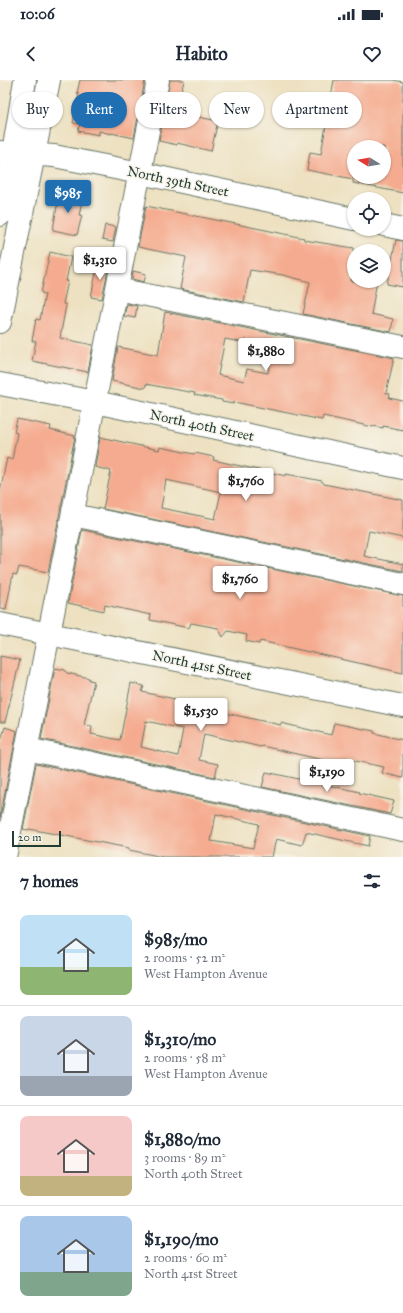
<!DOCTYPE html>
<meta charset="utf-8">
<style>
body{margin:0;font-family:"IM FELL Great Primer",serif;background:#f6f6f7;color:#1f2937;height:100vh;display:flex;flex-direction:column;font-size:15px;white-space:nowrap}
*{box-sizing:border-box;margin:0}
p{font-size:13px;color:#747a83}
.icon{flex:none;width:22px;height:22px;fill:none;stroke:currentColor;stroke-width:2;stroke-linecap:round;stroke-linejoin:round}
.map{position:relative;height:777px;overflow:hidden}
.side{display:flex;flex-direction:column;background:#fff;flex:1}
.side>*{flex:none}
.guide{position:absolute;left:12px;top:12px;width:379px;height:36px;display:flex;gap:8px}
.needle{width:26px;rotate:281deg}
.buttons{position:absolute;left:347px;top:60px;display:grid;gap:8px}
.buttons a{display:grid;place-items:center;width:44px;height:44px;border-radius:50%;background:#fff;box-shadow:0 1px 3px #0004;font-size:20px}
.scale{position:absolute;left:12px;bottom:10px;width:49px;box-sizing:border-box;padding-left:4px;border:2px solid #1f3d34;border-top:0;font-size:11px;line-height:14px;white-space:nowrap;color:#1f3d34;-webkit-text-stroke:3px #f7f3e8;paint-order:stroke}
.price{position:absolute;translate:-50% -34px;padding:0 9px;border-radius:4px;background:#fff;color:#222;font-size:13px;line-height:26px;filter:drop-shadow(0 1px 2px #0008)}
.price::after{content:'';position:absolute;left:50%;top:24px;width:12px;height:9px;margin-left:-6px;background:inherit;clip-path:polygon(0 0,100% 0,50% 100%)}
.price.selected{background:#1f6fb2;color:#fff}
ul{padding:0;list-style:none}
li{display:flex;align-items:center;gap:12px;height:100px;padding:0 20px}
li+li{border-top:1px solid #e0e1e3}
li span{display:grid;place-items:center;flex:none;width:112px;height:80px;border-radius:8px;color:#555}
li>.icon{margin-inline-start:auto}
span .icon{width:48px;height:48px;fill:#fffc;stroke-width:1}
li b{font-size:17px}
h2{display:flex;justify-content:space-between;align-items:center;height:48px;padding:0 20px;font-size:17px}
.tag{padding:0 14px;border-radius:18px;background:#fff;box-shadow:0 1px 3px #0004;font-size:14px;line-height:36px}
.tag.selected{background:#1f6fb2;color:#fff}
.status{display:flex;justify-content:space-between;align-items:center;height:28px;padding:0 20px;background:#fff;direction:ltr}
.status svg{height:11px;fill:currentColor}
header{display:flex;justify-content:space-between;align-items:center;height:52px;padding:0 20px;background:#fff;font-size:18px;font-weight:700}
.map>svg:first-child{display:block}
</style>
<div class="status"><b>10:06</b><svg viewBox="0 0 49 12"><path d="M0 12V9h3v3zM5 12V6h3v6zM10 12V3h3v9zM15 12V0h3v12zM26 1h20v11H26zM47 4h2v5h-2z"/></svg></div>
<header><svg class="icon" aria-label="back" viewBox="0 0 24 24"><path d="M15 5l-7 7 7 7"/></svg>Habito<svg class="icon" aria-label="heart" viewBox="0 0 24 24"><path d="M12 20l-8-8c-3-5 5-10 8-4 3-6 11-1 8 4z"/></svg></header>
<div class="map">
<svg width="403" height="777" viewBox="0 0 403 777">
<rect width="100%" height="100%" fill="#f7f3e8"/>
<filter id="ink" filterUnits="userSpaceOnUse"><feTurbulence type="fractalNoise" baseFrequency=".025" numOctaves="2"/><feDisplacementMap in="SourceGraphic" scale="8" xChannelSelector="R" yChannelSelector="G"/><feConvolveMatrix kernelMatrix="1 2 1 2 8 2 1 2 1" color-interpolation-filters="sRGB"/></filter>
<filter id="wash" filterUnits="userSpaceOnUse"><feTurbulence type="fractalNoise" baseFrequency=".012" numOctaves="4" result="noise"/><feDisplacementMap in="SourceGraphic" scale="16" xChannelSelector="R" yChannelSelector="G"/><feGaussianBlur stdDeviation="0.9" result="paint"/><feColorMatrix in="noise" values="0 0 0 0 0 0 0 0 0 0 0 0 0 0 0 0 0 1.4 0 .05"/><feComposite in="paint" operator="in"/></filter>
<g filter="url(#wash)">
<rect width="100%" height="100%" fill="#ede1c1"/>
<g id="blocks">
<path fill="#f5ab8f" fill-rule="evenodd" d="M80 0H145L134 58 111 53V54L99 51V55L78 51 80 44 73 43 79 14 77 13Z
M170 0H184L179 25 185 26 183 34 218 41 211 71 177 63V65L159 61Z
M334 0H393L403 2V113L353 103V99L307 90 310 72 321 74ZM354 67H384V97H354Z
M62 112 83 117 79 135H82L77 155 53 150 57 126H59Z
M146 126 246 146 304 158V160L354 168V186L351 201H377L371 234 393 239 391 252 303 234 310 202 283 195 250 190 244 222 180 209 186 177 138 167Z
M105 145 116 147 113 162 102 160Z
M396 160 403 161V207L387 204Z
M50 172 71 177 66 201H68L63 224 66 225 60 258 93 265 88 292 32 281 36 261H32L36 239 40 240 45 214 41 213Z
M98 183 109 185 102 219 91 217Z
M133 191 146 194 144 202 132 199Z
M127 224 137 226 135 238 124 236Z
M165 232 394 278 386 313 390 314 389 318 403 321V350L383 346V348L373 346V347L323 336 322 340 234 322V324L222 322V320L194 315 195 313 161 307 146 304 145 308 112 301 118 267 158 275ZM225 259 245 263V260L273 267 268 293 247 289 244 301 218 295Z
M17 339 51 346 50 350 75 356 48 492 19 487 17 495 13 494 6 529 0 528V411L7 378 12 380 17 353 14 352Z
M100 357 159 370 160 367 194 374 195 373 214 377 213 380 286 396V394L322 401 324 404 403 420V458L369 451 364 476 403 484V491L103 429 111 391 95 387ZM166 400 221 412 215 439 161 428Z
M82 450 403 516V593L260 561 259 564 246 561 247 555 228 551 223 557 218 548 191 543 189 548 150 540 151 535 105 525 104 531 68 523Z
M0 576 20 580 5 642H0Z
M55 588 65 590 67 593 89 598V600L94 601 84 645 92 646 91 654 120 660 131 603 144 606 142 612 175 619 174 622 179 623 281 645V643L331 655 334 643 374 651V653L403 660V698L382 693 384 687 346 679 345 685 262 666 261 667 204 654 199 680 218 684 215 697 41 659ZM146 641 183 649 178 676 141 667Z
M5 647 17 651 0 738V663Z
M36 684 370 756 368 766 306 752 302 765 276 759 272 777H163L129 770V768L29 749 28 750 23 749ZM216 734 259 744 253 768 211 761Z
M266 692 360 712 359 713 394 721 390 734 262 707Z"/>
</g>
</g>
<g filter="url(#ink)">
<use href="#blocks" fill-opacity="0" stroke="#677665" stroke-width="1"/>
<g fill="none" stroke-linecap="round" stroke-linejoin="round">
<g stroke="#677665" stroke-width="24">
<path id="minor" d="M0 72 54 76 140 93 354 139
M384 145 403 149
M117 209 403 267
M0 304 95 322 403 388
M73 435 403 504
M0 544 403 626
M27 669 403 750
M5 777 158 0"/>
</g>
<g stroke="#677665" stroke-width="24">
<path id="major" d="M0 135 13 73 25 0
M0 242 49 0"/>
</g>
<use href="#minor" stroke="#fff" stroke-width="22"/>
<use href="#major" stroke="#fff" stroke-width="22"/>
</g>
</g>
<g text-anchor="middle" stroke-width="3" stroke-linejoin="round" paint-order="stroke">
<g font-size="14" fill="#1f3d34" stroke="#f7f3e8">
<text transform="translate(178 101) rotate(12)" y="5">North 39th Street</text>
<text transform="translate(202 345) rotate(12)" y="5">North 40th Street</text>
<text transform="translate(202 585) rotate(12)" y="5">North 41st Street</text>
</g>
</g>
</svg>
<div class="buttons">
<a><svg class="needle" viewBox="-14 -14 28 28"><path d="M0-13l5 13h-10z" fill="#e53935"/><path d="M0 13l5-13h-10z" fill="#747a83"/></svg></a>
<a><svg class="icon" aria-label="locate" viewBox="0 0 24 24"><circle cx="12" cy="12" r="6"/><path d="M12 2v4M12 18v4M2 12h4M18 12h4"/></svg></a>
<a><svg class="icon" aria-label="layers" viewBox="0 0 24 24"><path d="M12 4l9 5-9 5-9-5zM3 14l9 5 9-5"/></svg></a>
</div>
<div class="scale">20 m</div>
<b class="price selected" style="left:68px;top:134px">$985</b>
<b class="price" style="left:100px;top:201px">$1,310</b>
<b class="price" style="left:266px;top:292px">$1,880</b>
<b class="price" style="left:246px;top:422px">$1,760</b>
<b class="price" style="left:240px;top:520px">$1,760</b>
<b class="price" style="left:201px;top:652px">$1,530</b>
<b class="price" style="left:327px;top:713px">$1,190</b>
<div class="guide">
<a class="tag">Buy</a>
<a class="tag selected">Rent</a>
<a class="tag">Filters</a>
<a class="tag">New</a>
<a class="tag">Apartment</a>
</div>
</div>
<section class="side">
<h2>7 homes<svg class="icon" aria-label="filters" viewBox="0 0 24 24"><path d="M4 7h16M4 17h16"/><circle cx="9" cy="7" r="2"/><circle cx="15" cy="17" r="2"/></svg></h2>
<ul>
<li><span style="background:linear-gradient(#bfe0f5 65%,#8fb573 0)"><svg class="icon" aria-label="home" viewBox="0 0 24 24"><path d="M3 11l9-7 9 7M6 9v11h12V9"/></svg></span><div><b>$985/mo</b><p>2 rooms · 52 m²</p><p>West Hampton Avenue</p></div></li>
<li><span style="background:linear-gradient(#c9d6e8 75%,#9aa5b1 0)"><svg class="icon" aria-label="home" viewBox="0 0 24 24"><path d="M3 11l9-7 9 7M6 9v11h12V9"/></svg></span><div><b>$1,310/mo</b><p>2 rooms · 58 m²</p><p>West Hampton Avenue</p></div></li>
<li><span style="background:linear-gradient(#f6c9c9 75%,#c2b280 0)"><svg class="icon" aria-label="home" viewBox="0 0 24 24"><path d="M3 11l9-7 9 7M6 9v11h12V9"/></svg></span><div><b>$1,880/mo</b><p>3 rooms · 89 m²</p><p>North 40th Street</p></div></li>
<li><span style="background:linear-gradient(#a9c7e8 70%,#7fa58c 0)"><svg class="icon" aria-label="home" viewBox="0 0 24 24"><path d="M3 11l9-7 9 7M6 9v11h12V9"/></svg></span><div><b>$1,190/mo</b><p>2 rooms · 60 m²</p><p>North 41st Street</p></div></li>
</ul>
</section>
